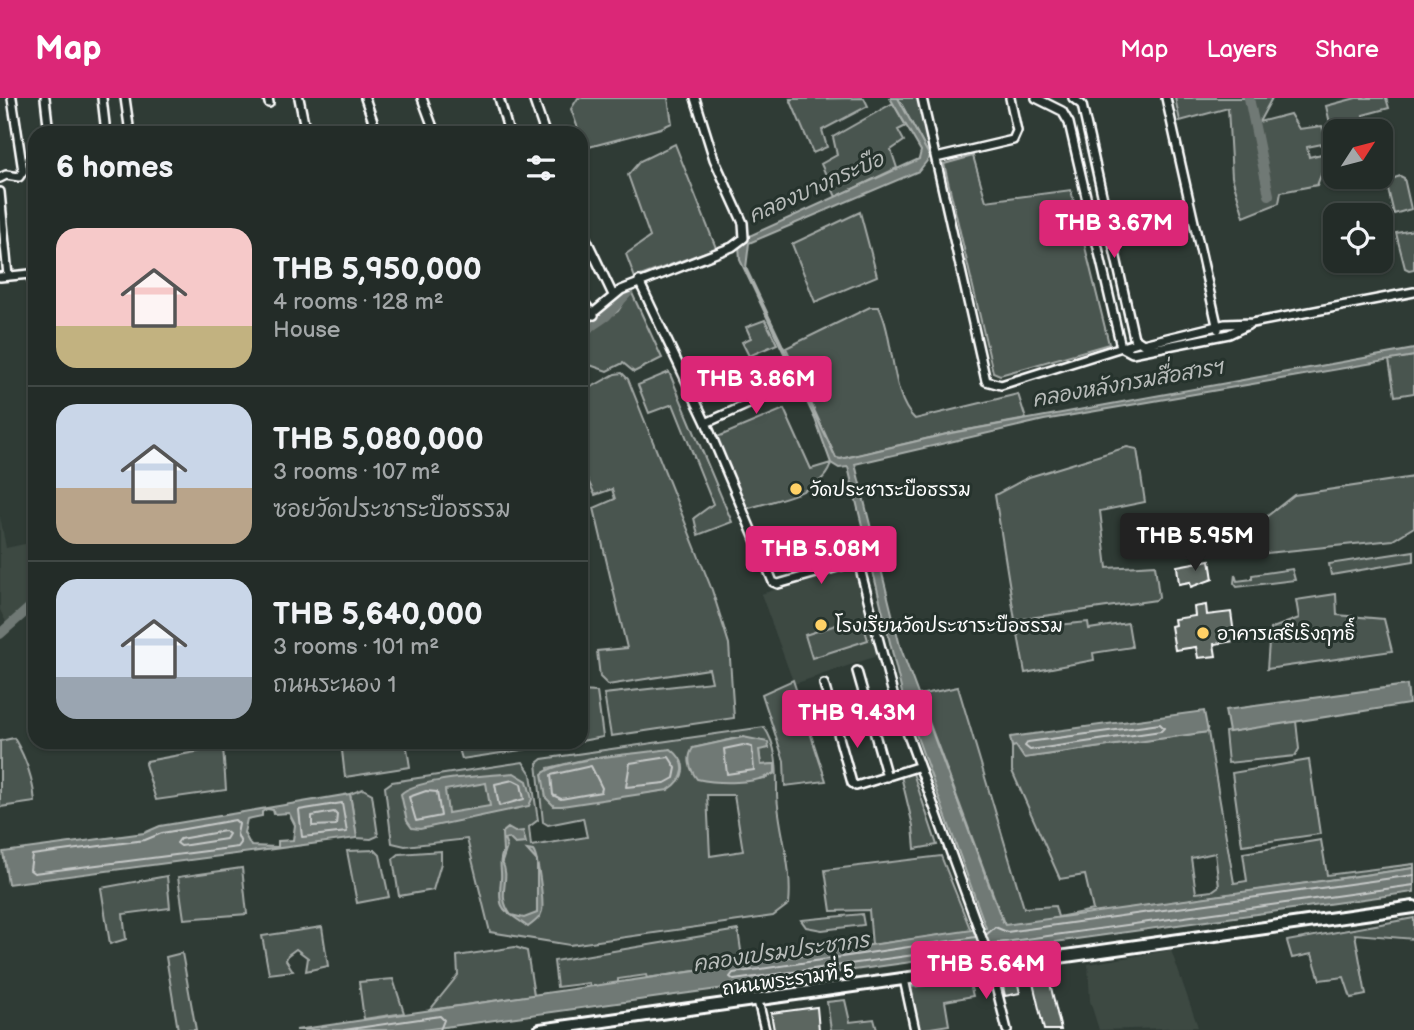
<!DOCTYPE html>
<meta charset="utf-8">
<style>
body{margin:0;font-family:"Balsamiq Sans","Playpen Sans Thai",sans-serif;background:#2f3834;color:#f1f3f6;height:100vh;display:flex;flex-direction:column;font-size:26px;white-space:nowrap}
*{box-sizing:border-box;margin:0}
p{font-size:23px;color:#a3a7a8}
.icon{flex:none;width:38px;height:38px;fill:none;stroke:currentColor;stroke-width:2;stroke-linecap:round;stroke-linejoin:round}
.map{position:relative;flex:1;overflow:hidden}
.panel{position:absolute;left:28px;top:28px;width:560px;height:623px;display:flex;flex-direction:column;background:#232c28;border-radius:21px;box-shadow:0 2px 5px #0004,0 0 0 2px #404845}
.panel>*{flex:none}
.needle{width:46px;rotate:54deg}
.controls{position:absolute;left:1323px;top:21px;display:grid;gap:14px}
.controls a{display:grid;place-items:center;width:70px;height:70px;border-radius:14px;background:#232c28;box-shadow:0 2px 5px #0004,0 0 0 2px #404845;font-size:35px}
.price{position:absolute;translate:-50% -60px;padding:0 16px;border-radius:7px;background:#db2777;color:#fff;font-size:23px;line-height:46px;filter:drop-shadow(0 2px 4px #0008)}
.price::after{content:'';position:absolute;left:50%;top:42px;width:21px;height:16px;margin-left:-10px;background:inherit;clip-path:polygon(0 0,100% 0,50% 100%)}
.price.on{background:#222;color:#fff}
ul{padding:0;list-style:none}
li{display:flex;align-items:center;gap:21px;height:175px;padding:0 28px}
li+li{border-top:2px solid #404845}
li span{display:grid;place-items:center;flex:none;width:196px;height:140px;border-radius:21px;color:#555}
li>.icon{margin-inline-start:auto}
span .icon{width:84px;height:84px;fill:#fffc;stroke-width:1}
li b{font-size:30px}
h2{display:flex;justify-content:space-between;align-items:center;height:84px;padding:0 28px;font-size:30px}
header{display:flex;align-items:center;gap:42px;box-sizing:border-box;height:98px;padding:0 35px;background:#db2777;color:#fff}
header strong{font-size:33px}
nav{display:flex;gap:38px;margin-inline-start:auto;font-size:24px}
.map>svg:first-child{display:block}
</style>
<header>
<strong>Map</strong>
<nav><a>Map</a><a>Layers</a><a>Share</a></nav>
</header>
<div class="map">
<svg width="1414" height="932" viewBox="0 0 1414 932">
<rect width="100%" height="100%" fill="#2f3b35"/>
<filter id="ink" filterUnits="userSpaceOnUse"><feTurbulence type="fractalNoise" baseFrequency=".0143" numOctaves="2"/><feDisplacementMap in="SourceGraphic" scale="14" xChannelSelector="R" yChannelSelector="G"/><feConvolveMatrix kernelMatrix="1 2 1 2 8 2 1 2 1" color-interpolation-filters="sRGB"/></filter>
<g filter="url(#ink)">
<path fill="#3c4842" d="M0 418 6 450 29 445 35 470V502L8 528 0 512Z
M850 468 855 473 877 558 794 586 761 496Z
M1171 852 1198 929 1099 932 1090 903 1088 866Z"/>
<path fill="#4a544f" stroke="#a4aaa7" stroke-width="2" fill-rule="evenodd" d="M578 0H668L672 25 661 30 585 50 571 11Z
M864 0 868 8 822 32 827 49 813 55 790 1Z
M898 0H919L930 59Z
M1175 0H1272L1259 24 1290 16 1299 31 1322 28 1327 45 1307 49 1309 59 1330 54 1317 87 1281 94 1279 105 1244 119 1232 79 1228 10 1180 23Z
M1356 0H1386L1389 10 1363 17 1366 33H1335V47L1326 8Z
M893 5 906 28 898 32 904 43 891 52 897 70 836 99 821 66 837 57 833 39Z
M675 46 716 150 635 180 626 156 650 139 628 77 640 63Z
M973 58 986 103 1071 92 1109 246 1000 277 993 274 944 66Z
M1400 78 1404 80 1411 111 1394 116 1386 83Z
M860 114 877 178 815 204 792 146Z
M1414 132V171L1409 172 1405 170 1396 135Z
M631 193 662 260 634 274 623 265 607 273 581 264V237L618 213Z
M870 209H879C895 241 890 298 915 321L1018 296 1026 321 951 335 840 361 836 360 786 250Z
M765 222 777 246 749 258 742 244 751 240 746 229Z
M1414 258V295L1395 298 1389 262Z
M669 274 732 424 698 437 694 420 713 406 673 306 649 315 638 287Z
M622 275 628 281 712 492 729 546 734 620 611 638 604 596 712 584 709 571 608 587 600 579 597 553 627 550 594 410 615 401 612 391 595 397 581 368V295L615 276Z
M784 311 811 371 831 365C824 396 772 402 746 411L715 340Z
M1127 349 1137 351 1145 404 1100 413 1107 470 1155 467 1159 499 1156 502 1015 522 995 397 1029 379Z
M1414 379V429L1393 442 1258 456 1247 434 1294 397Z
M1414 453V463L1331 477 1329 466Z
M1292 471 1295 482 1237 489 1234 485 1235 476 1237 483 1252 481V477Z
M1336 496 1337 517 1384 521 1392 553 1267 571 1270 531 1299 520 1296 502Z
M861 519 868 542 812 560 805 537Z
M1088 524 1089 531 1128 525 1132 549 1093 555 1094 562 1025 575 1017 531Z
M793 582 826 683 785 688 784 663 762 596Z
M958 589 1024 810 1055 808 1058 819 1093 812 1085 777 1060 781 1012 673V649L1016 647 1024 660 1208 634 1234 785 1247 783 1243 755 1321 742 1327 777 1414 766V770L1005 828 919 597ZM1215 755 1219 788 1212 793 1196 795 1191 760Z
M581 593 597 594 603 639 581 643Z
M1296 623 1299 651 1295 658 1228 665 1225 634Z
M764 629C778 649 777 673 777 697 779 734 793 768 789 806L773 818 570 847 490 834 467 741 405 748 392 745 385 689 392 684 523 664 531 676 538 722 529 729 531 748 587 739 583 720 548 727 543 724 537 665 542 661ZM743 639 769 650 759 651 761 667 774 666 766 680 724 684 693 650ZM591 660 682 663 554 708 548 670ZM707 697H734L743 753 710 758Z
M14 640C26 660 33 680 35 704L0 709V643Z
M341 644H406L410 669 345 679Z
M457 644H573L462 661Z
M223 649 226 692 156 702 145 666 147 663Z
M1309 662 1320 736 1242 747 1232 675Z
M913 675 937 747 915 751 913 728 901 678Z
M363 691 372 696 378 738 371 741 357 740 350 696Z
M375 752 380 757 389 799 357 805 347 753Z
M441 753V765L433 792 399 798 393 761 399 756Z
M941 758 971 833 872 847 869 812 831 813 825 772Z
M242 770 247 816 184 821 178 779Z
M167 778 170 810 123 816 126 841 110 846 101 790Z
M862 816 864 827 822 832 806 829 801 822Z
M1414 820V841L1355 836 1366 897 1351 900 1344 879 1320 882 1312 856 1292 860 1287 843Z
M322 829 328 868 306 873 308 860 296 851 288 857 286 862 293 873 269 876 262 838Z
M738 832 743 866 647 880 646 877 618 881V885L590 889 589 885 557 889 554 863Z
M515 849 527 853 534 897 430 912 458 877 457 858Z
M182 855 196 932H178L166 859Z
M393 881 404 915 364 921 359 884Z
M969 882 973 898 945 903 949 927 918 932 911 889Z
M845 902 850 924 874 921 877 932H831L827 904Z"/>
<path fill="#707975" stroke="#a9afac" stroke-width="2" fill-rule="evenodd" d="M890 0H898L930 59 919 73 749 145 746 170 836 360 841 361 951 335 1414 251V258L1044 322 855 366 900 548 1002 822 1005 827 1414 770V794L423 932H296L986 830 904 603 848 369 839 370 831 365 815 321 740 162 739 147 747 139 919 61 921 53Z
M1407 587 1409 606 1229 634 1225 612Z
M1204 613 1208 634 1024 660 1016 648 1012 649 1010 639Z
M743 639 768 644 769 650 759 652 761 667 775 666V675C755 686 720 686 697 681 690 672 686 660 693 650Z
M671 651C689 665 686 681 668 692L562 708H554L546 700 542 676C558 661 643 655 671 651Z
M514 675 527 683 532 701 529 708 420 731 412 730 407 723 401 696C416 680 489 678 514 675ZM486 685 490 708 448 715 445 692Z
M350 696 357 740 8 786 3 754 144 735 160 728ZM267 711 273 712 274 716 289 715 295 727 293 742 278 743V749L251 748 244 735 247 721 262 718V714Z
M508 730 515 734 523 733 526 745 515 746 509 740 504 741 507 749 502 764C512 782 495 796 511 817L524 820 537 815V763L527 752 533 753C538 758 544 805 542 813 540 821 534 824 528 829 505 811 497 816 501 781 502 771 498 764 503 754L502 735Z"/>
<g fill="none" stroke-linecap="round" stroke-linejoin="round">
<path stroke="#c6c9c8" stroke-width="2" d="M1160 626 1164 630 1161 633 1030 652 1025 648 1028 644Z
M743 647 752 649 754 672 727 676 724 651Z
M669 659 676 670 674 680 665 685 626 689 630 665Z
M591 668 602 690 601 694 561 701 553 697 551 677Z
M513 682 521 686 524 701 499 708 495 686Z
M426 693 437 694 441 718 416 723 409 699Z
M342 705 347 734 302 739 299 712Z
M334 714 337 717 336 727 312 728V718Z
M235 722 239 726 237 736 241 745 238 749 34 775 30 772 32 757 145 742 162 735Z
M225 733 229 736 226 741 181 748 177 745 180 741Z
M986 837 995 829 1007 834 1414 777
M976 839 733 875 730 879 734 882 979 848
M990 846 1414 787
M344 932 440 918 444 922 440 932"/>
<path stroke="#707975" stroke-width="10" d="M1249 0 1269 97
M581 235 606 218 628 194
M0 536 35 505"/>
</g>
<path fill="#5b6661" stroke="#fff" stroke-width="2" d="M1210 462 1213 481 1191 489 1190 484 1179 486 1177 468Z
M1206 507 1207 517 1231 514 1235 543 1214 546 1216 558 1198 560 1196 549 1175 552 1171 528 1175 527 1174 521 1195 518 1194 509Z
M890 609 895 623 879 628 875 614Z
M1016 878 1020 895 1005 898 1002 884Z
M1049 881 1061 932H1044L1033 885Z
M817 909 819 932H774L771 915Z"/>
<g fill="none" stroke-linecap="round" stroke-linejoin="round">
<g stroke="#fff" stroke-width="12">
<path id="street" d="M45 0 49 35
M102 0 106 35
M125 0 130 35
M268 0 269 5
M299 0 306 35
M365 0 377 35
M422 0 435 35
M499 0 509 35
M533 0 545 35
M922 0 986 283 1001 287 1138 244
M1036 0 1062 13 1069 25 1121 249 1132 255 1229 236 1248 227
M1073 0 1082 7 1134 240 1143 246 1225 226 1252 225 1414 194
M1166 0 1218 231
M936 60 1013 42 1017 33 1010 0
M0 80 6 77 19 79 23 73 12 0
M0 94 8 178
M581 130 613 197
M0 179 30 176 35 192
M639 183 707 327 773 484 778 486 855 464 859 467 893 596 988 857 1007 932
M581 201 594 217
M581 225 621 192 732 149 744 140 743 125 714 61 695 0
M706 325 795 285
M857 573 887 679
M824 586 852 685 856 688 917 669
M868 610 894 601
M904 881 915 932
M758 903 765 932"/>
</g>
<g stroke="#fff" stroke-width="16">
<path id="secondary" d="M540 932 1414 809"/>
</g>
<use href="#street" stroke="#26332d" stroke-width="7"/>
<use href="#secondary" stroke="#26332d" stroke-width="10"/>
</g>
</g>
<g fill="#ffd166" stroke="#26332d" stroke-width="2.5">
<circle cx="796" cy="391" r="7"/>
<circle cx="821" cy="527" r="7"/>
<circle cx="1203" cy="535" r="7"/>
</g>
<g text-anchor="middle" stroke-width="6" stroke-linejoin="round" paint-order="stroke">
<g font-size="19" fill="#fff" stroke="#26332d" text-anchor="start">
<text x="810" y="398">วัดประชาระบือธรรม</text>
<text x="835" y="534">โรงเรียนวัดประชาระบือธรรม</text>
<text x="1217" y="542">อาคารเสรีเริงฤทธิ์</text>
</g>
<g font-size="19" fill="#fff" stroke="#26332d">
<text transform="translate(788 881) rotate(-8)" y="7">ถนนพระรามที่ 5</text>
</g>
<g font-size="21" font-style="italic" fill="#b8bcba" stroke="#26332d">
<text transform="translate(816 89) rotate(-24)" y="7">คลองบางกระบือ</text>
<text transform="translate(1128 285) rotate(-10)" y="7">คลองหลังกรมสื่อสารฯ</text>
<text transform="translate(781 854) rotate(-8)" y="7">คลองเปรมประชากร</text>
</g>
</g>
</svg>
<div class="controls">
<a><svg class="needle" viewBox="-14 -14 28 28"><path d="M0-13l5 13h-10z" fill="#e53935"/><path d="M0 13l5-13h-10z" fill="#a3a7a8"/></svg></a>
<a><svg class="icon" aria-label="locate" viewBox="0 0 24 24"><circle cx="12" cy="12" r="6"/><path d="M12 2v4M12 18v4M2 12h4M18 12h4"/></svg></a>
</div>
<b class="price" style="left:1114px;top:162px">THB 3.67M</b>
<b class="price" style="left:756px;top:318px">THB 3.86M</b>
<b class="price on" style="left:1195px;top:475px">THB 5.95M</b>
<b class="price" style="left:821px;top:488px">THB 5.08M</b>
<b class="price" style="left:857px;top:652px">THB 9.43M</b>
<b class="price" style="left:986px;top:903px">THB 5.64M</b>
<section class="panel">
<h2>6 homes<svg class="icon" aria-label="filters" viewBox="0 0 24 24"><path d="M4 7h16M4 17h16"/><circle cx="9" cy="7" r="2"/><circle cx="15" cy="17" r="2"/></svg></h2>
<ul>
<li><span style="background:linear-gradient(#f6c9c9 70%,#c2b280 0)"><svg class="icon" aria-label="home" viewBox="0 0 24 24"><path d="M3 11l9-7 9 7M6 9v11h12V9"/></svg></span><div><b>THB 5,950,000</b><p>4 rooms · 128 m²</p><p>House</p></div></li>
<li><span style="background:linear-gradient(#c9d6e8 60%,#b9a48a 0)"><svg class="icon" aria-label="home" viewBox="0 0 24 24"><path d="M3 11l9-7 9 7M6 9v11h12V9"/></svg></span><div><b>THB 5,080,000</b><p>3 rooms · 107 m²</p><p>ซอยวัดประชาระบือธรรม</p></div></li>
<li><span style="background:linear-gradient(#c9d6e8 70%,#9aa5b1 0)"><svg class="icon" aria-label="home" viewBox="0 0 24 24"><path d="M3 11l9-7 9 7M6 9v11h12V9"/></svg></span><div><b>THB 5,640,000</b><p>3 rooms · 101 m²</p><p>ถนนระนอง 1</p></div></li>
</ul>
</section>
</div>
